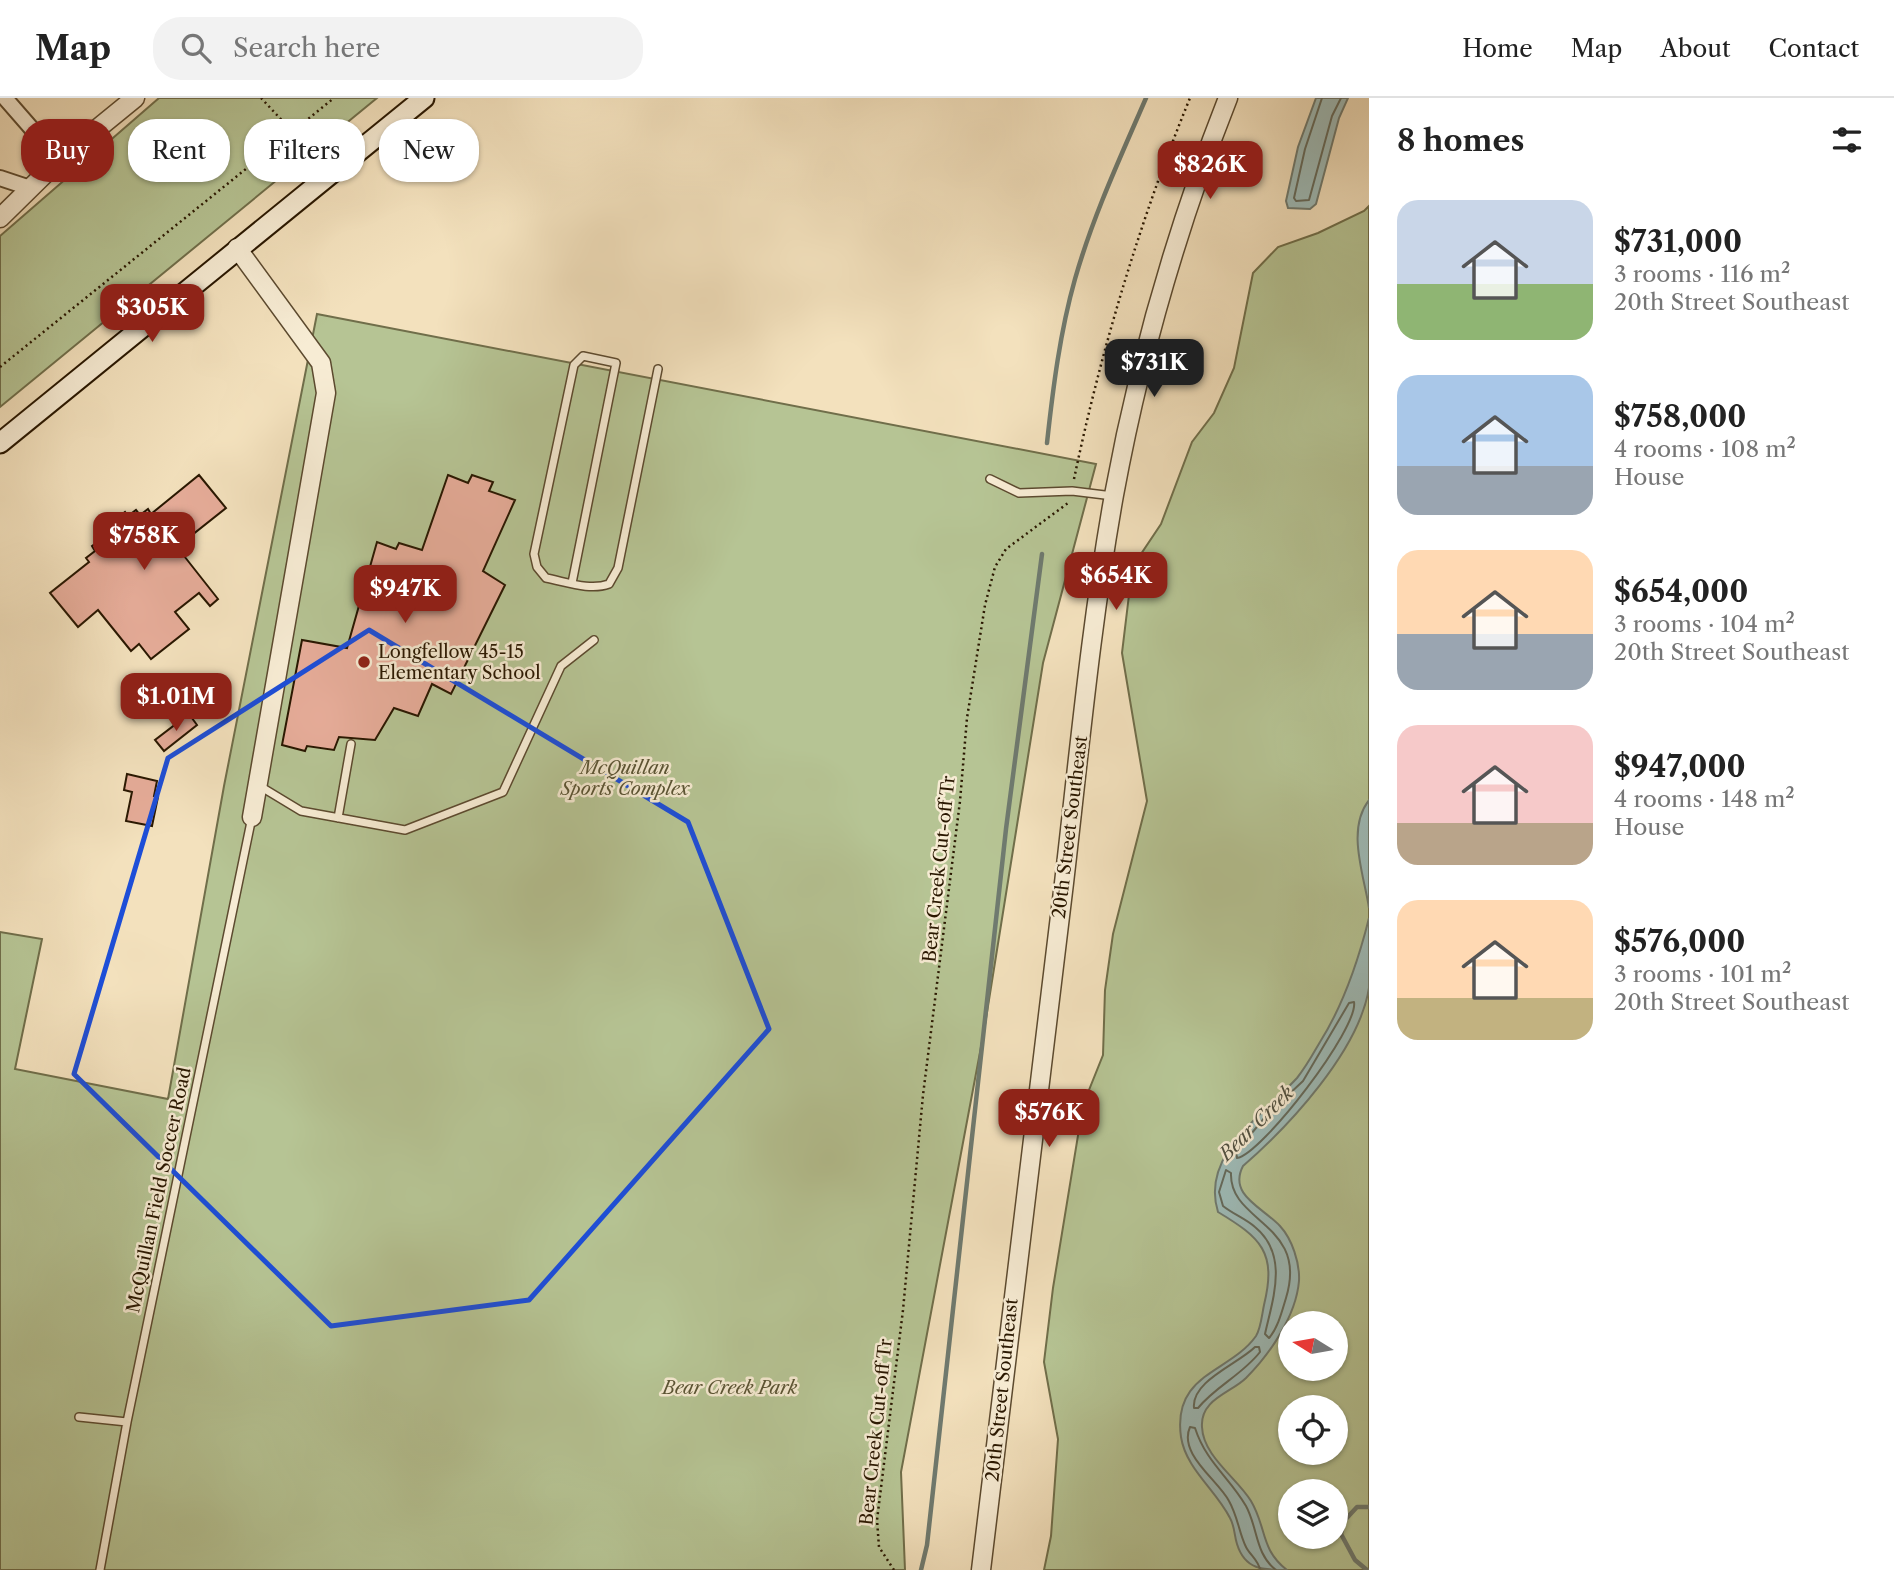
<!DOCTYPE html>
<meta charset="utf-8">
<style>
body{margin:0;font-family:"Libre Caslon Text",serif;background:#f2f2f2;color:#222;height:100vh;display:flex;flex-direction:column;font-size:26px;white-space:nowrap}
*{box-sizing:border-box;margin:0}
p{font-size:23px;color:#767676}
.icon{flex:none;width:38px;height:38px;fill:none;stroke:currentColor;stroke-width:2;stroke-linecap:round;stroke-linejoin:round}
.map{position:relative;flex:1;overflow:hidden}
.drawer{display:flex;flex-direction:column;background:#fff;width:525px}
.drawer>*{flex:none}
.guide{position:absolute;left:21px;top:21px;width:665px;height:63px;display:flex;gap:14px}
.needle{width:46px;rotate:281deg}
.buttons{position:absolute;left:1278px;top:1213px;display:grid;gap:14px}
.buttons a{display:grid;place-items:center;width:70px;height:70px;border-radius:50%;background:#fff;box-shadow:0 2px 5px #0004;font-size:35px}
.price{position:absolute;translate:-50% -60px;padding:0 16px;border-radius:14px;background:#8f2418;color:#fff;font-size:23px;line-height:46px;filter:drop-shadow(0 2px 4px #0008)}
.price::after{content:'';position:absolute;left:50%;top:42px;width:21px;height:16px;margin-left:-10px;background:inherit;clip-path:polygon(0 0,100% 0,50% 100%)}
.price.current{background:#222;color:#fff}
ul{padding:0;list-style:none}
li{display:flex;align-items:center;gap:21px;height:175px;padding:0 28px}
li span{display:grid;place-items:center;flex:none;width:196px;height:140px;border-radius:21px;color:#555}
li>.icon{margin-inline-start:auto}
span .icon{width:84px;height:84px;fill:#fffc;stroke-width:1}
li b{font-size:30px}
h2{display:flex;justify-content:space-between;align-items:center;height:84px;padding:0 28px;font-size:30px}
.tag{padding:0 24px;border-radius:28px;background:#fff;box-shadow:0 2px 5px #0004;font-size:24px;line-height:63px}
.tag.current{background:#8f2418;color:#fff}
header{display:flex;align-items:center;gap:42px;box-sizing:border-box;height:98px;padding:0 35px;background:#fff;border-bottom:2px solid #e0e0e0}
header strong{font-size:33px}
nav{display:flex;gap:38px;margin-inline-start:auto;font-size:24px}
.search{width:490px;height:63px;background:#f2f2f2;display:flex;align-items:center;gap:18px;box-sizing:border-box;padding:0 24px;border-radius:28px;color:#767676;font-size:26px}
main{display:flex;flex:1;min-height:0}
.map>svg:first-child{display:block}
</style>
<header>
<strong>Map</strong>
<div class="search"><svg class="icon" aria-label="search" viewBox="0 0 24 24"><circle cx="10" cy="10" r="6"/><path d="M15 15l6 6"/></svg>Search here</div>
<nav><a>Home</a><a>Map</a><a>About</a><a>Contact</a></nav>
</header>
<main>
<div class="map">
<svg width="1369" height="1472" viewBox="0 0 1369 1472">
<rect width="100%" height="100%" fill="#f3e1bd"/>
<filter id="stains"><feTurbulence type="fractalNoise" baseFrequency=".00286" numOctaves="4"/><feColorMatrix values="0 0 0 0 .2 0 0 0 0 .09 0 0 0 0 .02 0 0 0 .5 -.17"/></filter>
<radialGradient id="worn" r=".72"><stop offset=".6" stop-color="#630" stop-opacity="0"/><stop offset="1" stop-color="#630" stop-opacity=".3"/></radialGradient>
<path fill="#b6c494" stroke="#706e4a" stroke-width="2" fill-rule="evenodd" d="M159 0H377L0 309V138Z
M1369 108V1472H1044L1051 1438 1058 1341 1044 1264 1053 1190 1083 1007 1103 957 1105 892 1113 836 1147 703 1122 555 1129 497 1139 459 1161 426 1192 344 1214 315 1234 270 1253 175 1278 149 1318 135 1364 113ZM1290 1225H1335V1270H1290ZM1290 1309H1335V1354H1290ZM1290 1393H1335V1438H1290Z
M317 216 1096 366 1043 565 984 933 901 1374 905 1472H0V834L42 841 15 971 168 1001 224 688Z"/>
<path fill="#9ebcb9" stroke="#6f7a6f" stroke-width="2" d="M1316 0H1348L1339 20 1316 106 1310 111 1288 110 1286 103 1298 49Z
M1369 702V810C1364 777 1346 731 1369 702Z
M1369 820C1369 843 1369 868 1369 890 1359 953 1289 1028 1243 1068 1228 1097 1262 1109 1280 1128 1292 1141 1300 1165 1299 1183 1296 1218 1270 1256 1246 1280 1231 1295 1200 1301 1202 1329 1203 1358 1237 1380 1251 1403 1267 1430 1260 1451 1287 1472 1263 1472 1245 1472 1237 1446 1234 1437 1235 1429 1230 1420 1216 1392 1186 1371 1181 1339 1172 1275 1230 1275 1256 1238 1261 1230 1262 1216 1264 1207 1277 1154 1261 1140 1218 1114 1200 1057 1263 1017 1297 980 1306 969 1313 956 1320 944 1344 906 1358 864 1369 820Z"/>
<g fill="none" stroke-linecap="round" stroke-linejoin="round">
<path stroke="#646a5c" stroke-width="2" d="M1322 0 1305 51 1294 100 1296 103 1309 102 1332 18 1341 0
M1354 904C1359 930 1261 1057 1237 1060L1236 1054 1266 1018 1303 983 1349 905Z
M1226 1072 1231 1075C1229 1125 1309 1125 1286 1200 1282 1213 1278 1230 1269 1240L1265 1236C1273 1200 1289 1157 1255 1129 1246 1121 1233 1116 1223 1108L1219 1094Z
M1255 1249H1259L1260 1254C1242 1277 1216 1288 1198 1310H1194C1191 1283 1238 1266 1255 1249Z
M1260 1472C1259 1463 1250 1457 1246 1449 1239 1435 1238 1419 1229 1403 1218 1382 1178 1356 1190 1329L1195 1330C1206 1364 1229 1379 1246 1408 1258 1430 1255 1456 1276 1472"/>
<path stroke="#6f7a6f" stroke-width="4.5" d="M1047 345C1053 290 1060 234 1075 181 1093 118 1120 60 1146 0
M921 1472 927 1447 1006 731 1042 456
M1367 1472 1355 1462 1341 1436 1344 1423 1357 1409H1369"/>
</g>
<path fill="#e6ac99" stroke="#291700" stroke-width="2" d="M199 377 226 410 177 449 218 501 210 508 199 495 175 514 189 531 151 561 139 546 131 553 98 512 78 529 50 495 89 464 86 460 95 453 92 448 99 443 95 439 125 414 128 418 136 412 140 417 148 411 151 416Z
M448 377 468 385 472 377 493 384 489 393 515 402 483 473 505 487 451 596 432 586 418 618 394 610 375 642 339 639 334 652 307 648 305 653 282 647 302 542 347 550 377 444 396 451 399 445 422 452Z
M189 616 197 627 164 653 155 642Z
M127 676 157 683 154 698 158 699 152 728 126 723 132 694 124 692Z"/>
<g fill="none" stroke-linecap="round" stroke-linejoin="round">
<g stroke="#5c4a2f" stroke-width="10">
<path id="service" d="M990 381 1019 395 1072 393 1113 398
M572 485 616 265 583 258 574 267 534 456 537 469 546 480C567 484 590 493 609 486L618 470 658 271
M258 687 301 713 405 732 503 694 561 568 594 542
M338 720 351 646
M79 1319 127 1324
M100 1472 127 1324 252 719"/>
</g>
<g stroke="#5c4a2f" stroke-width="18">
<path id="minor" d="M5 0 59 62
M0 80 30 90"/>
</g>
<g stroke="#5c4a2f" stroke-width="21">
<path id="tertiary" d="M0 120 59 62 135 0
M237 150 321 265 326 295 252 719
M981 1472C1007 1243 1035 1014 1064 785 1079 656 1091 525 1114 397 1139 261 1177 129 1228 0"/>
</g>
<g stroke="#291700" stroke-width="23">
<path id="secondary" d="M0 345 424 0"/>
</g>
<path stroke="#291700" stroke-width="2.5" stroke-dasharray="2 3.5" stroke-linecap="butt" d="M261 0 292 33
M0 269 334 0
M1074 381C1101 252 1140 122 1190 0
M894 1472 879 1449 877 1422 903 1212 923 997 960 703 967 620 985 507 995 469 1006 451 1068 405"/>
<use href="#service" stroke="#f7ecd4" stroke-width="7"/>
<use href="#minor" stroke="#f7ecd4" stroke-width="14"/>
<use href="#tertiary" stroke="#f7ecd4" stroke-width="18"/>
<use href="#secondary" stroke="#f7ecd4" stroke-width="19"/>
</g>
<path fill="none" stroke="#1d4ed8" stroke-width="5" stroke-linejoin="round" d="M369 532 688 724 769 931 529 1202 331 1228 74 976 168 660Z"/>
<circle fill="#8f2418" stroke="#f7ecd4" stroke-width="2.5" cx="364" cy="564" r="7"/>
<g text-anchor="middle" stroke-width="5" stroke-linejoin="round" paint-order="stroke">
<g font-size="18" fill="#291700" stroke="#f7ecd4" text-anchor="start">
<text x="378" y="560">Longfellow 45-15<tspan x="378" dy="21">Elementary School</tspan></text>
</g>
<g font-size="18" font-style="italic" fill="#5a5434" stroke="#f7ecd4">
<text x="625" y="676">McQuillan<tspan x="625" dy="21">Sports Complex</tspan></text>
<text x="730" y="1296">Bear Creek Park</text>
</g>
<g font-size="18" fill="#291700" stroke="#f7ecd4">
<text transform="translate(1070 729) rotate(-83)" y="6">20th Street Southeast</text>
<text transform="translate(939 771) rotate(-84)" y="6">Bear Creek Cut-off Tr</text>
<text transform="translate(159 1092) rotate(-78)" y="6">McQuillan Field Soccer Road</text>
<text transform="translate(1002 1292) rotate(-84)" y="6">20th Street Southeast</text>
<text transform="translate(876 1334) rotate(-84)" y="6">Bear Creek Cut-off Tr</text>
</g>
<g font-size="19" font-style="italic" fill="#525141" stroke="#f7ecd4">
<text transform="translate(1256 1025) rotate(-45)" y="7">Bear Creek</text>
</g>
</g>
<rect width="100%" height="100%" filter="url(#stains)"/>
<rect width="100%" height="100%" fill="url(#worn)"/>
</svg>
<div class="buttons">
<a><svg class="needle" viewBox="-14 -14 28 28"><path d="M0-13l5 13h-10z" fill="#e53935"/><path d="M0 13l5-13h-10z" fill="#767676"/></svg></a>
<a><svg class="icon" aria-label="locate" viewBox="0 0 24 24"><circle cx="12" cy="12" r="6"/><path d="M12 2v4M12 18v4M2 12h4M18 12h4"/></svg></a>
<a><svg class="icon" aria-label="layers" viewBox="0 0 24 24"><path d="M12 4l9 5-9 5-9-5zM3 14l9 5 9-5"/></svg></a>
</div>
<b class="price" style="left:1210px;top:103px">$826K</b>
<b class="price" style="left:152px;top:246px">$305K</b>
<b class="price current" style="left:1154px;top:301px">$731K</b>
<b class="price" style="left:144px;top:474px">$758K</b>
<b class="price" style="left:1116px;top:514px">$654K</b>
<b class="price" style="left:405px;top:527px">$947K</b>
<b class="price" style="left:176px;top:635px">$1.01M</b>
<b class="price" style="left:1049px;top:1051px">$576K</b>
<div class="guide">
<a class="tag current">Buy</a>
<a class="tag">Rent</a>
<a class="tag">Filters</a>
<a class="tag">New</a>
</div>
</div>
<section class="drawer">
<h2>8 homes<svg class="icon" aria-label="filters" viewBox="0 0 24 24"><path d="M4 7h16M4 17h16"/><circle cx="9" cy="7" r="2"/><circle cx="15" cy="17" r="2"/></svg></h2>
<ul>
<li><span style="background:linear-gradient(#c9d6e8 60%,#8fb573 0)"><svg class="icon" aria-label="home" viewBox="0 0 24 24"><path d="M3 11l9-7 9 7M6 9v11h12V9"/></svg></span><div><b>$731,000</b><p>3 rooms · 116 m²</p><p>20th Street Southeast</p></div></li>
<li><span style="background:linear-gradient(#a9c7e8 65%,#9aa5b1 0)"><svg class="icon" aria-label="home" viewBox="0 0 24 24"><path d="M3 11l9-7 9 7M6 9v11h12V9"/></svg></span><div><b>$758,000</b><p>4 rooms · 108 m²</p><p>House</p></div></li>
<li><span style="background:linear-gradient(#ffd9b3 60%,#9aa5b1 0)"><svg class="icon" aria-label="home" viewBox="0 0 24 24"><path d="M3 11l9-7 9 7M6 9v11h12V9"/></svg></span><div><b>$654,000</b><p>3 rooms · 104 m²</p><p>20th Street Southeast</p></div></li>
<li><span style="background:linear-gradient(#f6c9c9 70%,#b9a48a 0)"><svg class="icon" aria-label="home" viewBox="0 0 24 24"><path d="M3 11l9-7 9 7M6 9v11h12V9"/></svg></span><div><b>$947,000</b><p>4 rooms · 148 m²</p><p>House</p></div></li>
<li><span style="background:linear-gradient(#ffd9b3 70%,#c2b280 0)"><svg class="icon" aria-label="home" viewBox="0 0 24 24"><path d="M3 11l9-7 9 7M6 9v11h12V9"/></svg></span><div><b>$576,000</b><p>3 rooms · 101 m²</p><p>20th Street Southeast</p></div></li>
</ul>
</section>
</main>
